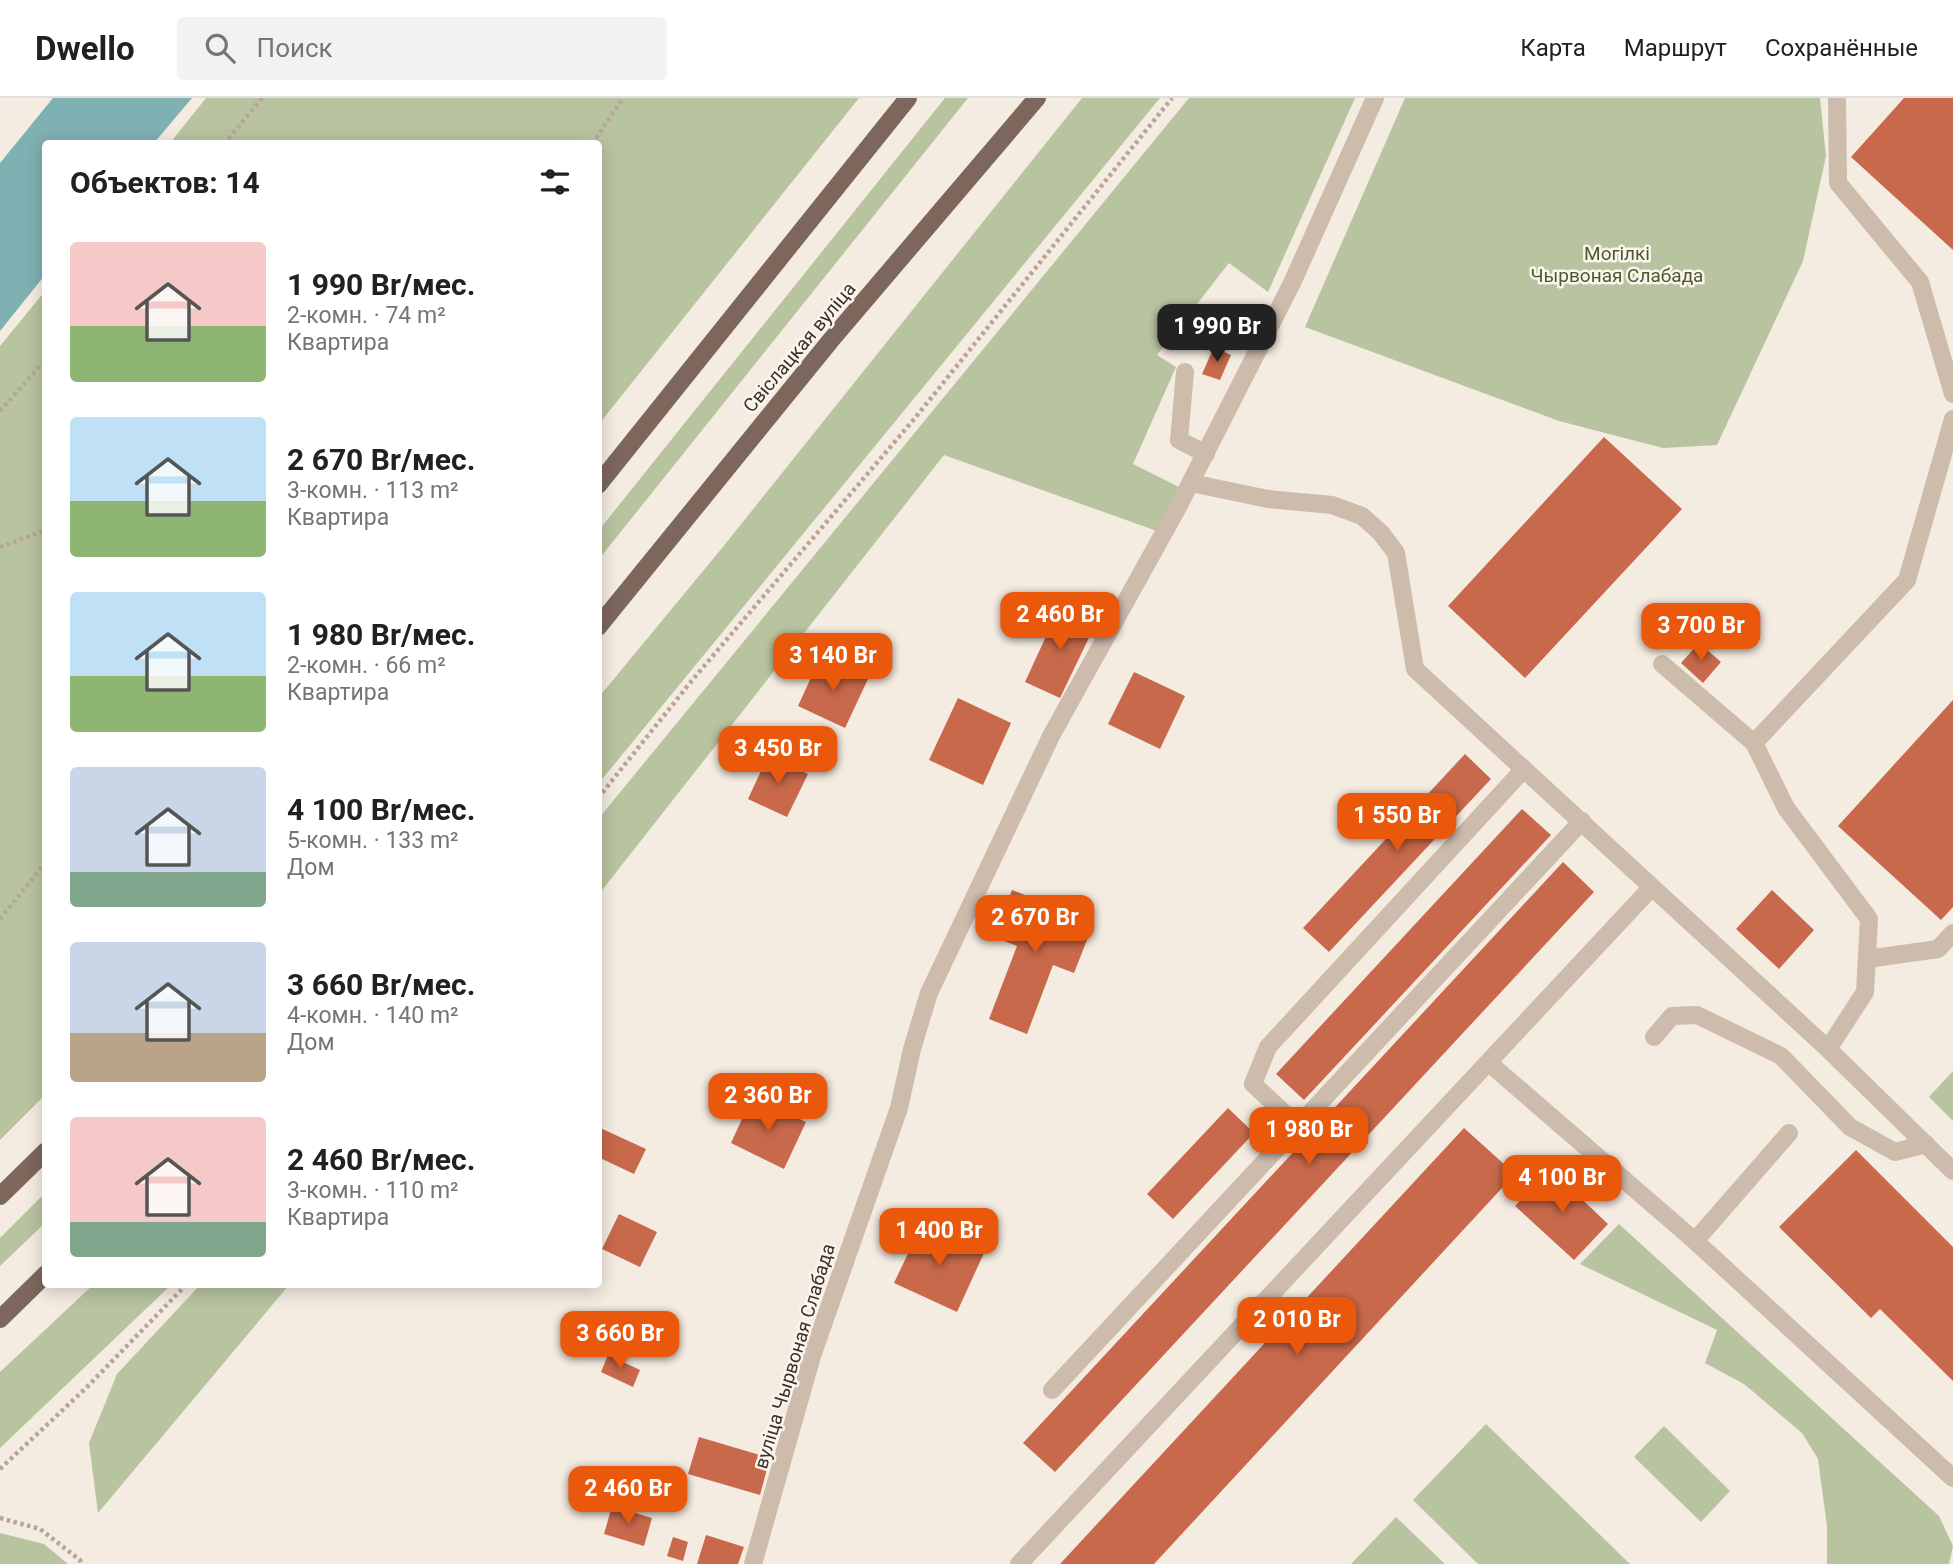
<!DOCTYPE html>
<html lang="ru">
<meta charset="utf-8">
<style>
body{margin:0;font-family:Roboto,sans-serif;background:#f2f2f2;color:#202124;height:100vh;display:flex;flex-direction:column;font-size:26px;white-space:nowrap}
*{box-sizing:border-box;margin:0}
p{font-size:23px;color:#757577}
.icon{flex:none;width:38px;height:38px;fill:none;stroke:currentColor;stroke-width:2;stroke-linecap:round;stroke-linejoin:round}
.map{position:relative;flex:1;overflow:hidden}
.side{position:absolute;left:42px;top:42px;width:560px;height:1148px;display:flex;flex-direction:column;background:#fff;border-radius:7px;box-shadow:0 4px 18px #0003}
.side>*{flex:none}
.price{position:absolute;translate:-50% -60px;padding:0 16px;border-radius:14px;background:#ea580c;color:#fff;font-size:23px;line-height:46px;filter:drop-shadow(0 2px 4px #0008)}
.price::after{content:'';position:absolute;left:50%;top:42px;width:21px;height:16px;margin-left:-10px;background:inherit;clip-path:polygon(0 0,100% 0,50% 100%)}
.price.on{background:#222;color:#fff}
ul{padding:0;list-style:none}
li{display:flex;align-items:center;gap:21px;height:175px;padding:0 28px}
li span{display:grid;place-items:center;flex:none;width:196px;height:140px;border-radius:7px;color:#555}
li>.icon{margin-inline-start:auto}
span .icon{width:84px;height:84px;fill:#fffc;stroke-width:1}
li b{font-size:30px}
h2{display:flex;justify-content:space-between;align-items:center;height:84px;padding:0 28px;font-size:30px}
header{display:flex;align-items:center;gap:42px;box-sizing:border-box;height:98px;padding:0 35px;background:#fff;border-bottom:2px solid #e0e0e0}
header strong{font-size:33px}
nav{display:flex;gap:38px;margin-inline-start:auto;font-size:24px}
.search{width:490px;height:63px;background:#f2f2f2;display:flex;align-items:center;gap:18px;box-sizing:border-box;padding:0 24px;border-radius:7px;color:#757577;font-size:26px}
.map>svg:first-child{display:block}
</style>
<header>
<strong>Dwello</strong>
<div class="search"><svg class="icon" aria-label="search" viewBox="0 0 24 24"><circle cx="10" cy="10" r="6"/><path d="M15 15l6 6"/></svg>Поиск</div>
<nav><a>Карта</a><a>Маршрут</a><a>Сохранённые</a></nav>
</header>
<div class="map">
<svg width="1953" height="1466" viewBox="0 0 1953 1466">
<rect width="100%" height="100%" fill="#f4ebe1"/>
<path fill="#b8c4a0" d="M206 0H859L599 326 598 46 170 45Z
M945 0H968L599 461V432Z
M1082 0H1160L599 685V599L722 450Z
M1189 0H1355L1268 194 1229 165 1157 257 1176 269 1133 366 1179 389 1157 433 944 357 599 796V720Z
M1405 0H1820L1826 58 1803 163 1717 347 1663 350 1559 323 1305 229Z
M45 193V997L0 1042V248Z
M1953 973V1023L1929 999Z
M45 1095V1125L0 1168V1140Z
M1619 1126 1939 1418 1953 1448 1949 1466H1827V1428L1818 1361 1802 1335 1744 1286 1705 1265 1717 1232 1580 1166Z
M94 1186 171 1187 0 1350V1274Z
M200 1187H289L98 1415 89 1345 117 1276Z
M1486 1326 1630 1466H1478L1413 1402Z
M1664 1328 1730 1393 1701 1424 1634 1359Z
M1396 1419 1445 1466H1351Z
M0 1435 44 1446 68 1466H0Z"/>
<path fill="#7fb0b2" d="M53 0H192L154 45 46 46 45 177 0 233V65Z"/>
<path fill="#c8694b" d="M1904 0H1953V152L1851 59Z
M1214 249 1231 257 1220 282 1202 276Z
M1604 339 1682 411 1525 580 1448 508Z
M1060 508 1096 525 1060 600 1025 584Z
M1699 545 1721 564 1703 585 1681 565Z
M820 560 868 581 845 630 798 608Z
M1134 574 1185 598 1160 651 1108 626Z
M958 600 1011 625 983 687 929 662Z
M1953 602V809L1941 822 1838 728Z
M1465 656 1491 681 1329 854 1303 830Z
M768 658 808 676 787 719 748 701Z
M1522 711 1551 737 1304 1002 1276 976Z
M1563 764 1594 794 1055 1374 1023 1345Z
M1012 792 1094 824 1074 875 1053 867 1027 936 989 921 1017 848 994 839Z
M1772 792 1814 832 1779 871 1736 831Z
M752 999 806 1024 784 1071 731 1045Z
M1228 1010 1254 1035 1173 1121 1147 1096Z
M598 1029 646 1051 634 1076 598 1059Z
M1464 1030 1515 1076 1154 1466H1060Z
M1856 1052 1953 1149V1283L1880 1211 1871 1220 1779 1129Z
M1550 1071 1608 1126 1574 1162 1515 1108Z
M619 1116 657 1134 640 1169 602 1151Z
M922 1126 984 1155 957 1214 894 1185Z
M608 1257 640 1272 633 1289 601 1274Z
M699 1339 770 1360 760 1397 688 1376Z
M612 1408 652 1420 644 1448 604 1436Z
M706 1437 744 1449 738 1466H697Z
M673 1439 688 1444 683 1463 667 1458Z"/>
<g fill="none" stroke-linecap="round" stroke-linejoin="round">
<path stroke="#b9a596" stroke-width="4.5" stroke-dasharray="3.5 3.5" stroke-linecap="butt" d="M224 46 262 0
M592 46 623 0
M0 313 46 261
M0 449 46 432
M598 700 694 580 915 320 1172 0
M0 821 46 764
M0 1371 87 1289 187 1186
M0 1420 40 1431 80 1462 81 1466"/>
<path stroke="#cdbbac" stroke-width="18" d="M1837 0 1838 85 1920 184 1953 296
M1185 274 1179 342 1206 356
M1191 385 1268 401 1332 407 1362 418 1381 435 1396 455 1415 571 1828 951 1953 1073
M1662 566 1754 645
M1867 861 1938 851 1953 835
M1654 939 1672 918 1697 917 1781 958 1850 1029 1895 1054 1926 1046
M1828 951 1865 894 1869 821 1786 710 1754 645 1907 482 1953 321
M1489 965 1695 1143 1953 1380
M1299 1029 1253 986 1268 949 1524 671
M1695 1143 1789 1035
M1052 1292 1582 723
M1019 1466 1652 789"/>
<path stroke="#cdbbac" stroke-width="18" d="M753 1466 812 1258 899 1010 912 951 929 895 1051 638 1176 413 1292 185 1375 0"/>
<path stroke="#7d675c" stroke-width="18" d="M598 387 908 0
M598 529 831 242 1037 0
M0 1098 46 1053
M0 1221 46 1176"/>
</g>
<g text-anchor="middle" stroke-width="5" stroke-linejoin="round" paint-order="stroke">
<g font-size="19" fill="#4a5a2e" stroke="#fbf5ee">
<text x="1617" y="162">Могілкі<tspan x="1617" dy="22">Чырвоная Слабада</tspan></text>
</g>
<g font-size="19" fill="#3b302b" stroke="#fbf5ee">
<text transform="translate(799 249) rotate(-50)" y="7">Свіслацкая вуліца</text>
<text transform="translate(794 1258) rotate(-73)" y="7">вуліца Чырвоная Слабада</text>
</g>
</g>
</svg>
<b class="price on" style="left:1217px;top:266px">1 990 Br</b>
<b class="price" style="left:1060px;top:554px">2 460 Br</b>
<b class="price" style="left:1701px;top:565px">3 700 Br</b>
<b class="price" style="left:833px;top:595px">3 140 Br</b>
<b class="price" style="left:778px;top:688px">3 450 Br</b>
<b class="price" style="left:1397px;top:755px">1 550 Br</b>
<b class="price" style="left:1035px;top:857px">2 670 Br</b>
<b class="price" style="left:768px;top:1035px">2 360 Br</b>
<b class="price" style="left:1309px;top:1069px">1 980 Br</b>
<b class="price" style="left:1562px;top:1117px">4 100 Br</b>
<b class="price" style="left:939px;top:1170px">1 400 Br</b>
<b class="price" style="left:1297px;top:1259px">2 010 Br</b>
<b class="price" style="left:620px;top:1273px">3 660 Br</b>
<b class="price" style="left:628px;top:1428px">2 460 Br</b>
<section class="side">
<h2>Объектов: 14<svg class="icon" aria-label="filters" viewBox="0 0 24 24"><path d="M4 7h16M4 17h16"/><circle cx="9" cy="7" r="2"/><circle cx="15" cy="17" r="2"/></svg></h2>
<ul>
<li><span style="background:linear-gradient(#f6c9c9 60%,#8fb573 0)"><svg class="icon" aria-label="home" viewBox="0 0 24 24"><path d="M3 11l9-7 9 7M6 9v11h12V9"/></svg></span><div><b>1 990 Br/мес.</b><p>2-комн. · 74 m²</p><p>Квартира</p></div></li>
<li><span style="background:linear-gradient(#bfe0f5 60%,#8fb573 0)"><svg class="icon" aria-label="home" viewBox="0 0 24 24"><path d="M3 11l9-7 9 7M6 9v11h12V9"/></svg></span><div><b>2 670 Br/мес.</b><p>3-комн. · 113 m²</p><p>Квартира</p></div></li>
<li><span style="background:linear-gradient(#bfe0f5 60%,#8fb573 0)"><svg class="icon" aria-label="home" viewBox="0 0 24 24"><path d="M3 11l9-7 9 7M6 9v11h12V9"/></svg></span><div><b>1 980 Br/мес.</b><p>2-комн. · 66 m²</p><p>Квартира</p></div></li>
<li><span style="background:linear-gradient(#c9d6e8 75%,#7fa58c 0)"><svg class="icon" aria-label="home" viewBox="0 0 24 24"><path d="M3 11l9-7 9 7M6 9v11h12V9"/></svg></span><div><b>4 100 Br/мес.</b><p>5-комн. · 133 m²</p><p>Дом</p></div></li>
<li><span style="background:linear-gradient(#c9d6e8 65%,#b9a48a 0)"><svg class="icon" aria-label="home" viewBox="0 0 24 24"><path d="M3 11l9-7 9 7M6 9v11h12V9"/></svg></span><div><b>3 660 Br/мес.</b><p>4-комн. · 140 m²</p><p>Дом</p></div></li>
<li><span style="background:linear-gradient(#f6c9c9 75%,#7fa58c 0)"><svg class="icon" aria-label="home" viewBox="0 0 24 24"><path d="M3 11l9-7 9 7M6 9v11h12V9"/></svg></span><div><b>2 460 Br/мес.</b><p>3-комн. · 110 m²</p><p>Квартира</p></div></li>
</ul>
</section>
</div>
